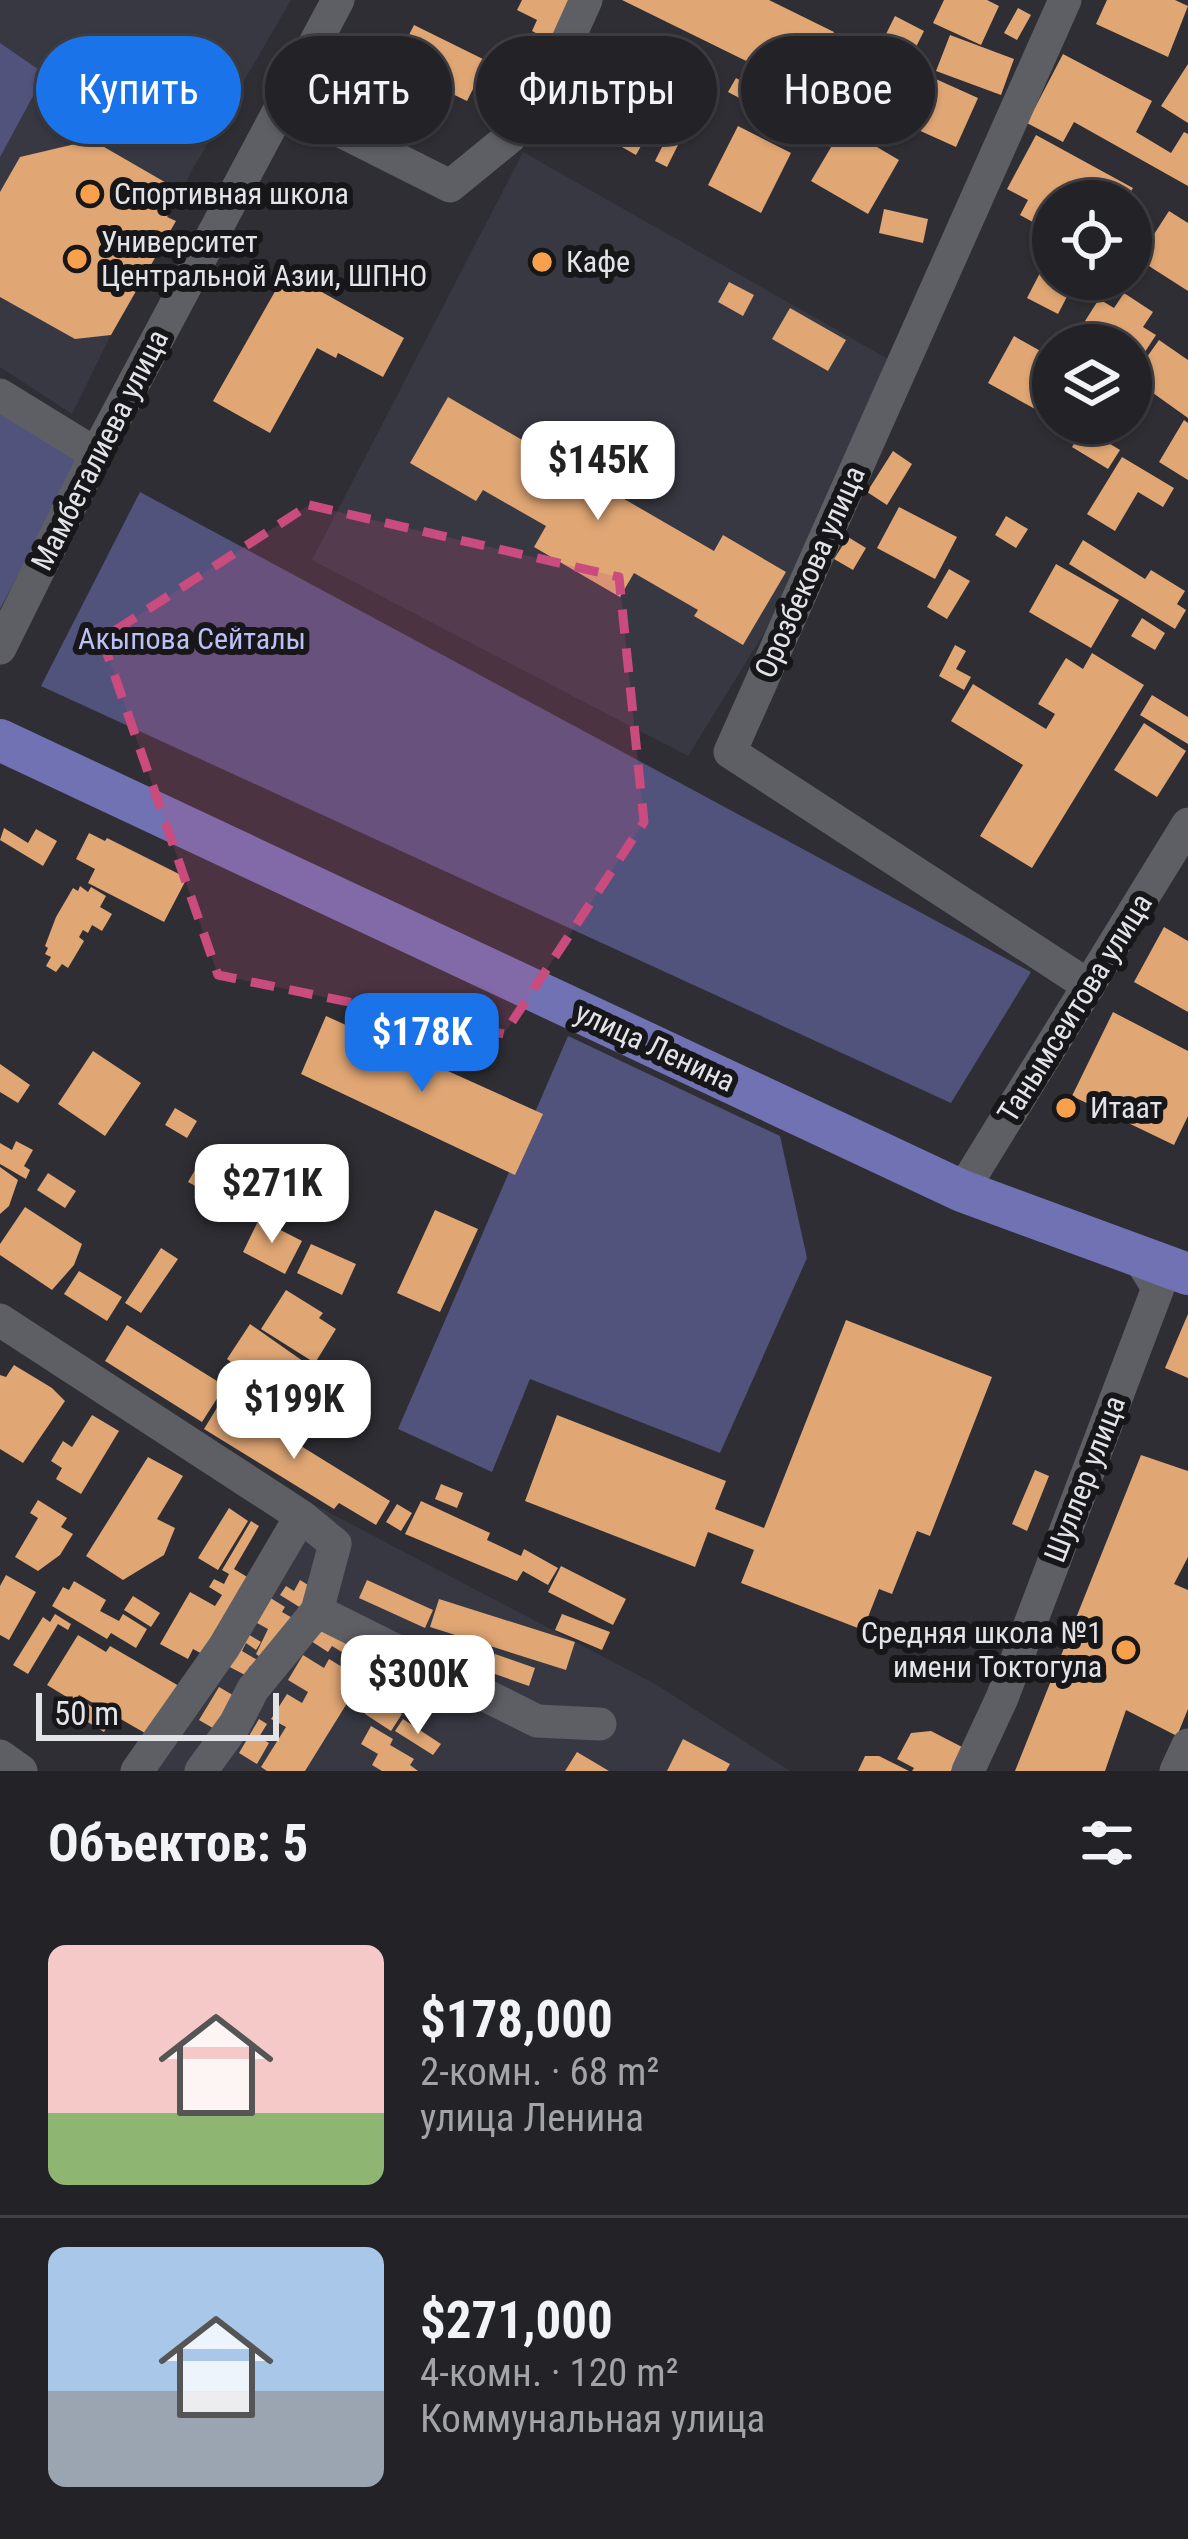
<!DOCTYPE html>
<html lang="ru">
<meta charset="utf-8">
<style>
body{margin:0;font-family:"Roboto Condensed",sans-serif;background:#2e2f33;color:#f1f3f6;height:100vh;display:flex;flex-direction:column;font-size:45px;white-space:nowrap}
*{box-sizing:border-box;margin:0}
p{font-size:39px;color:#a2a4a7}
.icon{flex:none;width:66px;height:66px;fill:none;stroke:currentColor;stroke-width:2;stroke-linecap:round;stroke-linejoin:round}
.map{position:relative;height:1771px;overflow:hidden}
.details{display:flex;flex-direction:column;background:#222227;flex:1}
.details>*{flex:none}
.top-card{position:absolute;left:36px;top:36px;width:1116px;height:108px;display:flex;gap:24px}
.tools{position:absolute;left:1032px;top:180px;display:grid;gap:24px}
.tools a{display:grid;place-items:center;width:120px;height:120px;border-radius:50%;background:#222227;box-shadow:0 3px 9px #0004,0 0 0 3px #3f3f44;font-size:60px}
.scale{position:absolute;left:36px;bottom:30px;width:243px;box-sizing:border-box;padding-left:12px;border:6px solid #e3e4e8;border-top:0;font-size:33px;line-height:42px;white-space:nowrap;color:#e3e4e8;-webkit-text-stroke:9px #171719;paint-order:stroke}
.price{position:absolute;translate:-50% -102px;padding:0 27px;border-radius:24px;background:#fff;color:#222;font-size:39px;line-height:78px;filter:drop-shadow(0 3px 6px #0008)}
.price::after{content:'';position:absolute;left:50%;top:72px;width:36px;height:27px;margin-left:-18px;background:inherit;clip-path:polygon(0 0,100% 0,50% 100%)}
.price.selected{background:#1a73e8;color:#fff}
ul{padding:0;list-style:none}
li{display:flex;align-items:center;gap:36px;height:300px;padding:0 48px}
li+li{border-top:3px solid #3f3f44}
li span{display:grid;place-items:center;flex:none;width:336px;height:240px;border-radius:18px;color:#555}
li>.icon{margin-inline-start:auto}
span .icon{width:144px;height:144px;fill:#fffc;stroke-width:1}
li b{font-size:51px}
h2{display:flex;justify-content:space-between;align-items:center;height:144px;padding:0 48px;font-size:51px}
.pill{padding:0 42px;border-radius:54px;background:#222227;box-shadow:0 3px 9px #0004,0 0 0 3px #3f3f44;font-size:42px;line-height:108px}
.pill.selected{background:#1a73e8;color:#fff}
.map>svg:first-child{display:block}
</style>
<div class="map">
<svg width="1188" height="1771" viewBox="0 0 1188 1771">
<rect width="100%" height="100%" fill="#2e2e34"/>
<path fill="#383843" d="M0 0H291L191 172 72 414 0 367Z
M523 152 890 360 801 573 688 756 312 560Z
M313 1504 657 1685 790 1771H155Z"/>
<path fill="#51537c" d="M0 43 45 74 0 157Z
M0 410 80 458 0 609Z
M140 492 1031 972 951 1103 41 686Z
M568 1036 780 1136 807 1258 720 1453 530 1379 492 1472 398 1429Z"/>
<path fill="#e0a674" d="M522 0H577L555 43 532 31 537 20 517 10Z
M622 0H769L834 32 805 90Z
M944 0H987L999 6 981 45 933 23Z
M1107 0H1175L1188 6 1168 57 1096 24Z
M1018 8 1031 15 1017 40 1004 33Z
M895 16 924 31 904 71 875 56Z
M414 25 487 61 467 101 438 87 431 103 386 80Z
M950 35 1014 59 1001 95 936 71Z
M600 49 660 83 638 121 651 128 636 155 564 114Z
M1063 54 1152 101 1136 132 1171 153 1184 132 1188 134V186L1074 122 1063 142 1027 123Z
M1188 64V123L1161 106Z
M679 66 704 82 690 104 665 88Z
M918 71 978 98 956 147 896 120Z
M736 78 773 99 766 112 728 92Z
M781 90 814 98 810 114 777 106Z
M738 126 791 153 761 213 708 185Z
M843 127 899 160 868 214 811 181Z
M668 135 680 141 667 167 655 161Z
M1036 135 1133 188 1125 201H1053V214L1049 212 1040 226 1020 215 1028 200 1007 189Z
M92 140 182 192 167 217 176 221 111 335 75 339 0 297V192L20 157Z
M884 209 928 219 923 243 879 233Z
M1169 211 1188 223V291L1138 259Z
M1041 271 1072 287 1058 314 1027 298Z
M286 272 404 338 383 377 338 353 336 358 317 348 270 433 213 401Z
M729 282 754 295 743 316 718 302Z
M1124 293 1153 312 1143 327 1156 335 1141 358 1131 351V345H1121L1085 321 1099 299 1114 308Z
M790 308 846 340 828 371 772 339Z
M1014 336 1053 358V419L988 383Z
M1159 340 1188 360V418L1132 378Z
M448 397 714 551 723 535 786 572 743 645 694 616 698 610 634 573 620 597 534 547 546 526 483 490 476 501 410 463Z
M1184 420 1188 423V480L1159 462Z
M1084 428 1120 450 1108 469 1072 447Z
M893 451 912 464 887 505 867 492Z
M1122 457 1174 488 1163 507 1138 492 1115 531 1087 514Z
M899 507 957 537 935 579 877 548Z
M1006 516 1028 529 1016 548 995 535Z
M848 537 866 548 853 570 834 559Z
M1083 540 1145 579 1151 570 1185 591 1177 604 1186 610 1175 629 1069 564Z
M1056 564 1119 600 1091 648 1029 612Z
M949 569 970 581 947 619 927 607Z
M1142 618 1165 633 1155 650 1131 636Z
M955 645 966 651 956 669 971 677 964 690 939 676Z
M1092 653 1144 685 1032 868 980 836 1023 765 951 721 973 684 1046 729 1055 714 1038 704 1066 658 1083 669Z
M1152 695 1188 717V744L1140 715Z
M1144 723 1186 751 1157 797 1114 770Z
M4 828 28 843 36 829 57 841 43 866 0 840Z
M89 833 105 841 107 838 187 878 164 922 88 883 95 869 76 859Z
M80 886 88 892 91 887 106 896 100 907 112 914 102 931 92 925 88 933 83 930 79 937 84 941 68 968 62 964 56 972 46 966 51 957 45 954 48 948 45 946 56 917 73 888 78 891Z
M1164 927 1188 941V1012L1134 982Z
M1113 1012 1188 1051V1116L1174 1145 1072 1096Z
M326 1016 543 1114 515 1175 301 1074Z
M93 1051 141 1083 105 1136 58 1104Z
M0 1064 30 1085 18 1103 0 1092Z
M175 1108 197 1121 187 1138 165 1125Z
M16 1141 33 1150 24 1166 30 1170 26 1179 0 1164V1143L12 1150Z
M208 1148 223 1157 203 1190 188 1182Z
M0 1167 18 1180 9 1206 0 1214Z
M48 1173 76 1191 65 1208 37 1190Z
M25 1207 82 1244 74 1265 52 1290 0 1255V1244Z
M435 1210 478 1229 440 1312 397 1293Z
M259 1219 302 1241 285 1274 243 1252Z
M311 1244 356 1264 342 1295 297 1273Z
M161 1248 178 1259 141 1313 125 1303Z
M79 1271 122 1297 107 1321 64 1294Z
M286 1290 323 1313 319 1318 336 1329 315 1363 261 1329Z
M1188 1314V1378L1165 1368Z
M846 1320 992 1377 930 1536 917 1531 892 1594 879 1589 863 1630 741 1583 754 1550 708 1532 695 1567 525 1501 557 1415 726 1481 715 1509 764 1528Z
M250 1324 327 1378 318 1393 322 1396 297 1433 277 1420 298 1387 276 1418 223 1383 235 1365 227 1359Z
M127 1325 225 1386 202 1422 105 1361Z
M14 1365 52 1388 65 1401 23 1463 0 1449V1375L6 1377Z
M223 1398 390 1501 376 1525 339 1503 334 1509 204 1429Z
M92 1415 119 1431 81 1494 56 1479 62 1468 51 1461 63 1441 72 1447Z
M1141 1455 1188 1471V1557L1174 1584 1188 1590V1709L1177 1736 1126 1710 1105 1771H1015Z
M148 1457 183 1476 157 1519 175 1528 164 1555 123 1580 86 1556Z
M1035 1470 1049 1476 1027 1531 1012 1524Z
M441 1484 463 1493 457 1508 435 1499Z
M38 1500 67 1518 61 1527 73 1534 60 1555 38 1571 15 1557 38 1518 30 1513Z
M421 1501 490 1533 487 1540 521 1556 524 1549 558 1568 548 1585 523 1571 517 1581 405 1534Z
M397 1504 412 1513 401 1531 386 1522Z
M229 1508 248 1521 218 1570 198 1558Z
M251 1521 259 1526 234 1569 254 1581 208 1657 193 1649 188 1659 160 1644 190 1592 215 1606 222 1595 209 1587 214 1579 224 1584 229 1574 222 1570Z
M561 1566 626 1599 613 1625 548 1592Z
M6 1575 36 1592 9 1640 0 1635V1586Z
M300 1580 313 1588 301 1608 280 1595 286 1586 294 1591Z
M367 1580 433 1610 425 1628 359 1598Z
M74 1581 106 1600 100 1611 119 1621 123 1614 147 1629 136 1648 111 1633 107 1639 52 1606 63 1587 69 1590Z
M133 1596 160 1613 151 1627 124 1610Z
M269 1597 285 1607 282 1612 296 1620 267 1662 256 1654 268 1629 257 1623Z
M439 1599 575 1642 566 1670 430 1627Z
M55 1614 71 1624 68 1630 58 1624 28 1674 13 1665 43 1617 50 1622Z
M562 1614 610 1632 602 1650 555 1630Z
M320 1628 354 1640 345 1654 332 1646 328 1652 311 1641Z
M243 1631 261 1642 256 1650 246 1643 242 1651 266 1665 250 1666 245 1675 224 1664Z
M78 1635 106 1652 110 1646 186 1690 157 1740 79 1695 75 1702 47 1685Z
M495 1654 535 1668 529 1686 489 1672Z
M303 1655 324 1668 329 1659 362 1679 305 1771H267L261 1767 286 1727 271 1719 287 1694 302 1703 308 1692 288 1680Z
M371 1673 393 1687 384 1703 402 1714 391 1731 365 1714 368 1709 353 1700Z
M219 1687 243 1701 223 1734 199 1720Z
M82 1699 110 1722 104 1732 73 1713Z
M259 1719 267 1724 259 1737 269 1743 257 1764 239 1753Z
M403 1719 441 1744 433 1755 395 1731Z
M371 1726 393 1739 390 1745 414 1759 410 1765 418 1771H382L372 1765 378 1754 361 1744Z
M931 1731 964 1748 951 1771H912L914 1768 897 1759 911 1733Z
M683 1739 730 1764 726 1771H667Z
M577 1752 609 1771H565Z
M865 1756H879L909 1771H858Z"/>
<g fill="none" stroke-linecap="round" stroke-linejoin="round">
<path stroke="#5e5f65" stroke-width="33" d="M1065 0 730 752 1089 986
M283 102 450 186 510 137 554 71 586 0
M0 395 96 454
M0 648 96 454 338 0
M962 1191 1188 824
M0 1320 301 1516 335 1544 317 1611 253 1689 235 1724 201 1771
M317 1611 537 1721 600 1724
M0 1756 21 1771
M137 1771 224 1647 301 1516
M968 1771 1002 1698 1158 1288 1138 1256
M1176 1771 1188 1745"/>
<path stroke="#7172b3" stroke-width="42" d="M0 740 962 1191 1188 1274"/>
</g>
<path fill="#ca4b7e" fill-opacity="0.2" stroke="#ca4b7e" stroke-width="9" stroke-dasharray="24 15" stroke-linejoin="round" d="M309 505 619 577 644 822 504 1034 218 975 102 639Z"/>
<g fill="#f8a04b" stroke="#171719" stroke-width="4.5">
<circle cx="90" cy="194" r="12"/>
<circle cx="77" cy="259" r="12"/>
<circle cx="542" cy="262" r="12"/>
<circle cx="1066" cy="1108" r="12"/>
<circle cx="1126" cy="1650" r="12"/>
</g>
<g text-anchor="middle" stroke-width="12" stroke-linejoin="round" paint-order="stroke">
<g font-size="30" fill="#e3e4e8" stroke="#171719" text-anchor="start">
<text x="114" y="204">Спортивная школа</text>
<text x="101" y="252">Университет<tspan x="101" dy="34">Центральной Азии, ШПНО</tspan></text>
<text x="566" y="272">Кафе</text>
<text x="1090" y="1118">Итаат</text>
<text x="1102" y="1643" text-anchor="end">Средняя школа №1<tspan x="1102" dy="34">имени Токтогула</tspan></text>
</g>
<g font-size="30" fill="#e3e4e8" stroke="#171719">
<text transform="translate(100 450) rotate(-63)" y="10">Мамбеталиева улица</text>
<text transform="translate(810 572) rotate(-66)" y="10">Орозбекова улица</text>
<text transform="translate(1075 1008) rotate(-58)" y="10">Танымсеитова улица</text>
<text transform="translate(655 1047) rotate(25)" y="10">улица Ленина</text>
<text transform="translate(1085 1479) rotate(-69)" y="10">Шуллер улица</text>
</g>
<g font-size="30" fill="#bcc0f5" stroke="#171719">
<text x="192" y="649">Акыпова Сейталы</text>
</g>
</g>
</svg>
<div class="tools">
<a><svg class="icon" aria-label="locate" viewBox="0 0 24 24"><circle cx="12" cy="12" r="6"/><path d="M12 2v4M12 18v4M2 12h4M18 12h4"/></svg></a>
<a><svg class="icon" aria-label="layers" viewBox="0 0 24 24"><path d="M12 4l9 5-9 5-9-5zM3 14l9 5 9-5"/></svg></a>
</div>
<div class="scale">50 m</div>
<b class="price" style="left:598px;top:523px">$145K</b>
<b class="price selected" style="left:422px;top:1095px">$178K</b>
<b class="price" style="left:272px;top:1246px">$271K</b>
<b class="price" style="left:294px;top:1462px">$199K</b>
<b class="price" style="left:418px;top:1737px">$300K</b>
<div class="top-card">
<a class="pill selected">Купить</a>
<a class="pill">Снять</a>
<a class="pill">Фильтры</a>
<a class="pill">Новое</a>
</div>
</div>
<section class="details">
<h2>Объектов: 5<svg class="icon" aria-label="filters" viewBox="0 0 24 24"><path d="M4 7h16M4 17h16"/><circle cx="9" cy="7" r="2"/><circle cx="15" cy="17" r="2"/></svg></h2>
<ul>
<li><span style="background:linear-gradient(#f6c9c9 70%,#8fb573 0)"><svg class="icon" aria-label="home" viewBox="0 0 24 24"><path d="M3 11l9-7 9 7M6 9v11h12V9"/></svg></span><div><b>$178,000</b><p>2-комн. · 68 m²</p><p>улица Ленина</p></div></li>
<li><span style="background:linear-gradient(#a9c7e8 60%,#9aa5b1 0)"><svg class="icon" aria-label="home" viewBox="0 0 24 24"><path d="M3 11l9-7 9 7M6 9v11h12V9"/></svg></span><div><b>$271,000</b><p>4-комн. · 120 m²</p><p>Коммунальная улица</p></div></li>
</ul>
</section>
